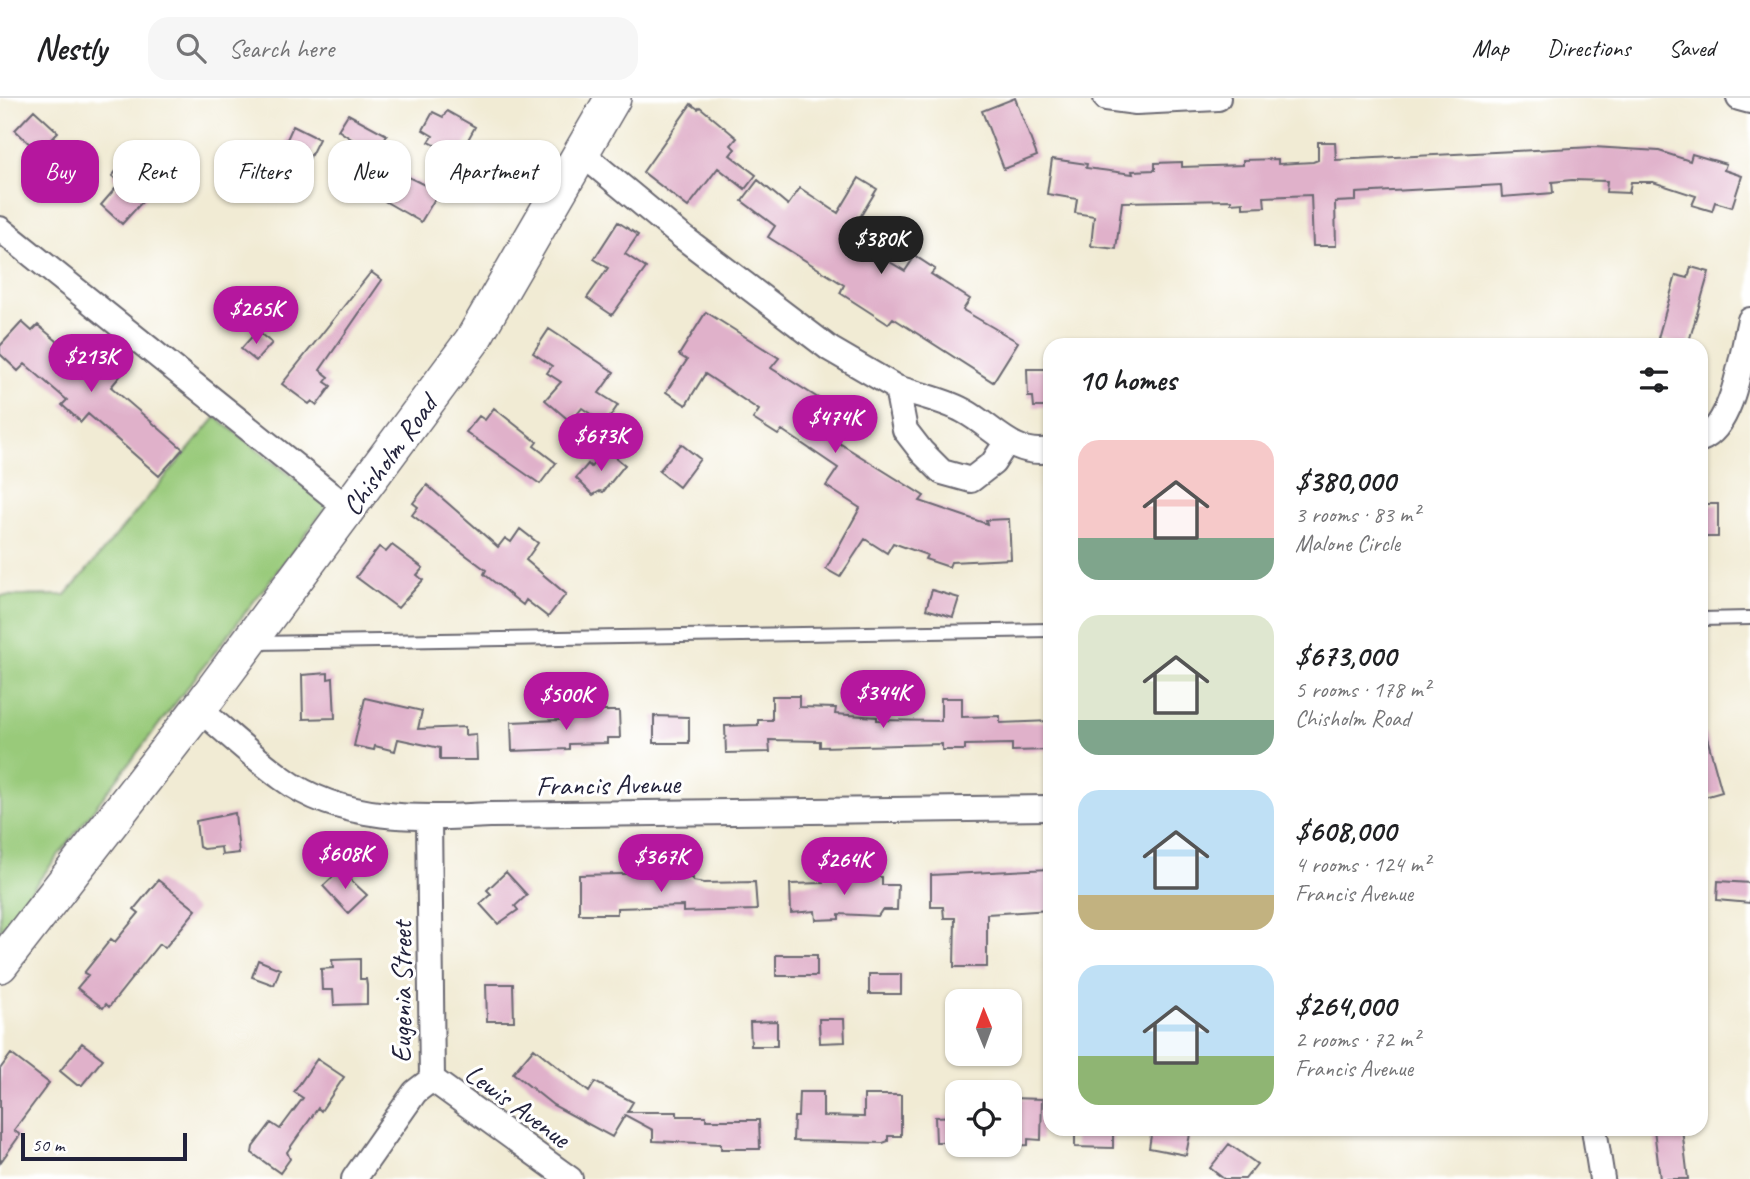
<!DOCTYPE html>
<meta charset="utf-8">
<style>
body{margin:0;font-family:Caveat,sans-serif;background:#f6f6f6;color:#202124;height:100vh;display:flex;flex-direction:column;font-size:26px;white-space:nowrap}
*{box-sizing:border-box;margin:0}
p{font-size:23px;color:#757577}
.icon{flex:none;width:38px;height:38px;fill:none;stroke:currentColor;stroke-width:2;stroke-linecap:round;stroke-linejoin:round}
.map{position:relative;flex:1;overflow:hidden}
.drawer{position:absolute;left:1043px;top:240px;width:665px;height:798px;display:flex;flex-direction:column;background:#fff;border-radius:21px;box-shadow:0 2px 5px #0004}
.drawer>*{flex:none}
.hud{position:absolute;left:21px;top:42px;width:665px;height:63px;display:flex;gap:14px}
.needle{width:46px;rotate:359deg}
.tools{position:absolute;left:945px;top:891px;display:grid;gap:14px}
.tools a{display:grid;place-items:center;width:77px;height:77px;border-radius:14px;background:#fff;box-shadow:0 2px 5px #0004;font-size:35px}
.scale{position:absolute;left:21px;bottom:18px;width:166px;box-sizing:border-box;padding-left:7px;border:4px solid #22223b;border-top:0;font-size:19px;line-height:24px;white-space:nowrap;color:#22223b;-webkit-text-stroke:5px #fff;paint-order:stroke}
.price{position:absolute;translate:-50% -60px;padding:0 16px;border-radius:24px;background:#b5179e;color:#fff;font-size:23px;line-height:46px;filter:drop-shadow(0 2px 4px #0008)}
.price::after{content:'';position:absolute;left:50%;top:42px;width:21px;height:16px;margin-left:-10px;background:inherit;clip-path:polygon(0 0,100% 0,50% 100%)}
.price.on{background:#222;color:#fff}
ul{padding:0;list-style:none}
li{display:flex;align-items:center;gap:21px;height:175px;padding:0 35px}
li span{display:grid;place-items:center;flex:none;width:196px;height:140px;border-radius:21px;color:#555}
li>.icon{margin-inline-start:auto}
span .icon{width:84px;height:84px;fill:#fffc;stroke-width:1}
li b{font-size:30px}
h2{display:flex;justify-content:space-between;align-items:center;height:84px;padding:0 35px;font-size:30px}
.tag{padding:0 24px;border-radius:21px;background:#fff;box-shadow:0 2px 5px #0004;font-size:24px;line-height:63px}
.tag.on{background:#b5179e;color:#fff}
header{display:flex;align-items:center;gap:42px;box-sizing:border-box;height:98px;padding:0 35px;background:#fff;border-bottom:2px solid #e0e0e0}
header strong{font-size:33px}
nav{display:flex;gap:38px;margin-inline-start:auto;font-size:24px}
.search{width:490px;height:63px;background:#f6f6f6;display:flex;align-items:center;gap:18px;box-sizing:border-box;padding:0 24px;border-radius:21px;color:#757577;font-size:26px}
.map>svg:first-child{display:block}
</style>
<header>
<strong>Nestly</strong>
<div class="search"><svg class="icon" aria-label="search" viewBox="0 0 24 24"><circle cx="10" cy="10" r="6"/><path d="M15 15l6 6"/></svg>Search here</div>
<nav><a>Map</a><a>Directions</a><a>Saved</a></nav>
</header>
<div class="map">
<svg width="1750" height="1081" viewBox="0 0 1750 1081">
<rect width="100%" height="100%" fill="#fff"/>
<filter id="ink" filterUnits="userSpaceOnUse"><feTurbulence type="fractalNoise" baseFrequency=".0143" numOctaves="2"/><feDisplacementMap in="SourceGraphic" scale="14" xChannelSelector="R" yChannelSelector="G"/><feConvolveMatrix kernelMatrix="1 2 1 2 8 2 1 2 1" color-interpolation-filters="sRGB"/></filter>
<filter id="wash" filterUnits="userSpaceOnUse"><feTurbulence type="fractalNoise" baseFrequency=".00686" numOctaves="4" result="noise"/><feDisplacementMap in="SourceGraphic" scale="28" xChannelSelector="R" yChannelSelector="G"/><feGaussianBlur stdDeviation="1.57" result="paint"/><feColorMatrix in="noise" values="0 0 0 0 0 0 0 0 0 0 0 0 0 0 0 0 0 1.4 0 .05"/><feComposite in="paint" operator="in"/></filter>
<g filter="url(#wash)">
<rect width="100%" height="100%" fill="#f1ebd4"/>
<path fill="#99ca7a" stroke="#5e765a" stroke-width="2" d="M216 319 328 407 0 833V498L66 497Z"/>
<g id="blocks">
<path fill="#e0b1ca" d="M1015 0 1037 58 1004 71 982 13Z
M691 6 698 11 700 9 737 40 731 47 735 51 730 57 756 77 745 91 718 70 688 109 643 74Z
M34 12 58 34 38 54 15 32Z
M447 13 475 29 458 60 429 44 433 38 423 32 433 14 443 19Z
M348 16 387 37 374 56 338 32Z
M293 28 319 41 307 65 282 52Z
M1318 44H1335L1336 62 1593 49 1659 53 1690 63 1692 56 1726 66 1724 72 1742 78 1732 109 1715 104 1712 113 1692 107 1696 98 1653 84H1631L1629 95 1606 94 1607 83 1572 82 1552 84 1553 95 1502 99 1501 87 1356 95V103L1335 104 1336 148H1313L1311 97 1264 99 1265 109 1243 110V104L1231 105V102L1122 104 1116 151 1091 148 1094 118 1075 115 1077 101 1047 96 1052 61 1087 66 1086 70 1133 76 1132 73 1155 72V65L1182 64V69L1243 67V62L1278 61V66L1313 64 1318 62Z
M131 56 161 83 122 126 101 107 120 85 112 78Z
M390 70 439 94 421 124 374 97Z
M859 80 877 91 848 139 905 173 915 158 935 171 931 176 970 201 963 212 1018 244 993 284 893 220 888 226 840 195 844 187 768 139 775 128 742 103 758 82 788 107 800 90 838 115Z
M618 124 638 137 625 156 646 170 612 217 587 200 608 170 594 161Z
M1691 169 1709 174 1688 247H1684L1658 240 1676 177 1688 180Z
M371 174 382 182 320 272 329 279 325 284 331 288 317 307 312 303 309 306 282 286Z
M706 214 779 260 771 270 851 321 836 343 924 398 920 403 987 426 986 422 1009 421 1011 461 951 464 949 469 925 461 927 457 893 445 887 455 865 441 840 479 826 471 860 410 826 388 838 370 782 332 778 337 753 321 759 312 705 276 686 307 666 294 687 262 679 257Z
M22 224 32 233 38 227 95 275 111 257 127 270 111 289 183 351 159 378 88 316 81 324 62 307 67 302 25 266 18 273 0 256V248Z
M549 231 614 274 599 295 618 307 605 326 582 310 571 324 545 302 561 284 547 275 552 268 533 255Z
M257 233 272 245 256 263 241 251Z
M1027 271H1050V309H1034L1033 299H1028Z
M494 310 537 344 534 348 556 365 540 386 466 334 479 318 485 322Z
M681 346 700 361 679 389 659 373Z
M605 351 625 367 603 394 600 393 593 397 576 380 588 366 591 369Z
M427 387 498 449 505 440 511 444 520 431 538 445 526 462 566 496 548 519 526 502 523 507 484 476 486 472 412 417 418 409 413 405Z
M1701 406H1718V439H1701Z
M392 447 423 470 417 477 423 482 398 510 356 479 379 449 386 454Z
M932 492 959 500 953 519 926 511Z
M328 575V581L333 580 335 620 303 621 302 577Z
M772 598H799V609L836 610 835 616 877 619V622L941 623V600H962V619L1000 618V625L1050 623V652L1012 653V646L965 647V652H942V646L820 649V643L769 642 770 654 726 655 725 628 758 627V622H772Z
M365 600 422 613 418 631 465 629V637L476 636 477 662H440V650L398 641 395 653 375 648 374 652 354 648Z
M584 613H619L620 640H607V645L569 646V651L512 653 511 624 584 621Z
M654 618 689 619V645H654Z
M1706 636 1722 694 1701 700V637Z
M235 715 239 755 222 757 221 749 203 751 199 749 196 723Z
M1050 771V812L987 816V869H954L955 820H944L943 809H931V777Z
M340 772 367 797 348 815 323 788Z
M506 774 527 797 515 808 518 812 498 826 480 806 491 796 487 792Z
M666 775 667 780H693V783L704 785 755 784 757 812 683 814V808L617 810V816H579V777Z
M822 779H882V787H898L897 812H882L878 818 839 816V821L816 822 815 813 791 815 790 786 823 785Z
M158 782 196 812 165 850 159 846 109 909 106 906 103 910 77 890 88 877 84 875 111 841 115 844 139 815 134 811Z
M1718 783 1750 785V805L1717 802Z
M776 857H817V878H776Z
M360 861V881H366L367 887V906L334 907 333 892H322L321 871 333 870 332 862Z
M258 862 280 871 274 887 252 879Z
M869 876H901V896H869Z
M486 886H513L514 923H487Z
M819 921H844L845 944 820 945Z
M777 923V948H751L750 924Z
M82 945 103 961 82 987H77L60 973Z
M534 950 589 994 595 984 633 1004 627 1014H677V1018H706V1022H759L760 1051H721V1046L653 1043V1032L625 1017 612 1039 553 1007 513 975Z
M11 956 49 985 14 1032 20 1037 0 1065V971Z
M317 961 344 979 321 1013 318 1010 287 1054 290 1061 280 1075 252 1055 253 1049 271 1025 280 1031 303 1000 294 994Z
M799 994H823V1018L864 1019V997H901V1038H888V1043L883 1045 793 1043 794 1019H798Z
M1010 1000 1042 1001 1041 1042 1028 1041V1047L1010 1048Z
M957 1018V1044H936L935 1019Z
M1075 1031H1113V1050L1075 1049Z
M1152 1031H1191L1186 1057 1149 1050Z
M1654 1031H1682L1688 1081H1660Z
M1229 1046 1257 1066 1245 1081H1224L1210 1070Z"/>
</g>
</g>
<g filter="url(#ink)">
<use href="#blocks" fill-opacity="0" stroke="#6a6871" stroke-width="2"/>
<g fill="none" stroke-linecap="round" stroke-linejoin="round">
<g stroke="#6a6871" stroke-width="16">
<path id="lane" d="M1701 521 1750 520
M256 545 1050 532"/>
</g>
<g stroke="#6a6871" stroke-width="28">
<path id="street" d="M1106 0 1136 4 1218 0
M1739 0 1750 3
M581 55 680 137 830 251 897 290 905 332 922 354 942 374 971 382 993 365 1006 345
M0 131 349 411
M897 290C919 297 944 302 964 313 994 329 1013 359 1050 352
M1701 341C1734 329 1742 254 1750 222
M199 611C227 634 253 659 282 680 341 724 421 721 490 717L1050 710
M432 981 570 1081
M1594 1031 1602 1081
M354 1081 415 994 432 981 429 721"/>
</g>
<g stroke="#6a6871" stroke-width="38">
<path id="secondary" d="M0 867 199 611 472 243 613 0"/>
</g>
<use href="#lane" stroke="#fff" stroke-width="12"/>
<use href="#street" stroke="#fff" stroke-width="24"/>
<use href="#secondary" stroke="#fff" stroke-width="35"/>
</g>
</g>
<g text-anchor="middle" stroke-width="6" stroke-linejoin="round" paint-order="stroke">
<g font-size="28" fill="#22223b" stroke="#fff">
<text transform="translate(389 357) rotate(-54)" y="10">Chisholm Road</text>
<text transform="translate(608 686) rotate(-1)" y="10">Francis Avenue</text>
<text transform="translate(401 894) rotate(-90)" y="10">Eugenia Street</text>
<text transform="translate(518 1007) rotate(36)" y="10">Lewis Avenue</text>
</g>
</g>
</svg>
<div class="tools">
<a><svg class="needle" viewBox="-14 -14 28 28"><path d="M0-13l5 13h-10z" fill="#e53935"/><path d="M0 13l5-13h-10z" fill="#757577"/></svg></a>
<a><svg class="icon" aria-label="locate" viewBox="0 0 24 24"><circle cx="12" cy="12" r="6"/><path d="M12 2v4M12 18v4M2 12h4M18 12h4"/></svg></a>
</div>
<div class="scale">50 m</div>
<b class="price on" style="left:881px;top:178px">$380K</b>
<b class="price" style="left:256px;top:248px">$265K</b>
<b class="price" style="left:91px;top:296px">$213K</b>
<b class="price" style="left:835px;top:357px">$474K</b>
<b class="price" style="left:601px;top:375px">$673K</b>
<b class="price" style="left:883px;top:632px">$344K</b>
<b class="price" style="left:566px;top:634px">$500K</b>
<b class="price" style="left:345px;top:793px">$608K</b>
<b class="price" style="left:661px;top:796px">$367K</b>
<b class="price" style="left:844px;top:799px">$264K</b>
<div class="hud">
<a class="tag on">Buy</a>
<a class="tag">Rent</a>
<a class="tag">Filters</a>
<a class="tag">New</a>
<a class="tag">Apartment</a>
</div>
<section class="drawer">
<h2>10 homes<svg class="icon" aria-label="filters" viewBox="0 0 24 24"><path d="M4 7h16M4 17h16"/><circle cx="9" cy="7" r="2"/><circle cx="15" cy="17" r="2"/></svg></h2>
<ul>
<li><span style="background:linear-gradient(#f6c9c9 70%,#7fa58c 0)"><svg class="icon" aria-label="home" viewBox="0 0 24 24"><path d="M3 11l9-7 9 7M6 9v11h12V9"/></svg></span><div><b>$380,000</b><p>3 rooms · 83 m²</p><p>Malone Circle</p></div></li>
<li><span style="background:linear-gradient(#dfe7d0 75%,#7fa58c 0)"><svg class="icon" aria-label="home" viewBox="0 0 24 24"><path d="M3 11l9-7 9 7M6 9v11h12V9"/></svg></span><div><b>$673,000</b><p>5 rooms · 178 m²</p><p>Chisholm Road</p></div></li>
<li><span style="background:linear-gradient(#bfe0f5 75%,#c2b280 0)"><svg class="icon" aria-label="home" viewBox="0 0 24 24"><path d="M3 11l9-7 9 7M6 9v11h12V9"/></svg></span><div><b>$608,000</b><p>4 rooms · 124 m²</p><p>Francis Avenue</p></div></li>
<li><span style="background:linear-gradient(#bfe0f5 65%,#8fb573 0)"><svg class="icon" aria-label="home" viewBox="0 0 24 24"><path d="M3 11l9-7 9 7M6 9v11h12V9"/></svg></span><div><b>$264,000</b><p>2 rooms · 72 m²</p><p>Francis Avenue</p></div></li>
</ul>
</section>
</div>
